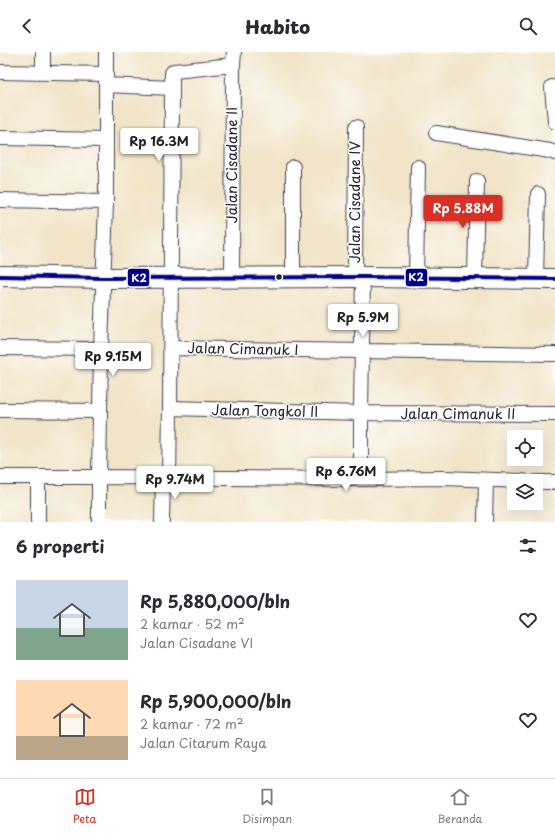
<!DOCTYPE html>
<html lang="id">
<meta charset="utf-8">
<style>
body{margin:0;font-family:"Playpen Sans",sans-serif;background:#f2f2f3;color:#2b2b33;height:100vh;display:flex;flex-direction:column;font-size:15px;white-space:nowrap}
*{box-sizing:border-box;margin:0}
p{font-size:13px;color:#7c7c81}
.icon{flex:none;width:22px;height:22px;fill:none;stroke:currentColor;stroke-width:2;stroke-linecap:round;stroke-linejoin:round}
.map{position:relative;height:470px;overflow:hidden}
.sheet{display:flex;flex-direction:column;background:#fff;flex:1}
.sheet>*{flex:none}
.tools{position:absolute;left:507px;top:378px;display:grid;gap:8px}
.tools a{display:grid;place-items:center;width:36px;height:36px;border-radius:0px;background:#fff;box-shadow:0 4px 16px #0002;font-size:20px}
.price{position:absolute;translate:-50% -34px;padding:0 9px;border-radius:4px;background:#fff;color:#222;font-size:13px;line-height:26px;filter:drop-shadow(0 1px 2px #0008)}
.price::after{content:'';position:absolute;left:50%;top:24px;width:12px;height:9px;margin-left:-6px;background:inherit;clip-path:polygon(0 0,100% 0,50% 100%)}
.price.current{background:#d93025;color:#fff}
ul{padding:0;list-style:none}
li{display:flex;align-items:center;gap:12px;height:100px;padding:0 16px}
li span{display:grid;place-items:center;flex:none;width:112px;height:80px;border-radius:0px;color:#555}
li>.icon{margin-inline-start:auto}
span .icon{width:48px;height:48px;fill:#fffc;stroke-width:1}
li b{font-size:17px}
h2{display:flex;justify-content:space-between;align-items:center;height:48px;padding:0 16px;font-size:17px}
header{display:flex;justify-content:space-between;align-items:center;height:52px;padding:0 16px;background:#fff;font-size:18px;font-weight:800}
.menu{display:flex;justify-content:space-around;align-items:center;height:56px;border-top:1px solid #e1e1e2;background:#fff;font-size:11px;color:#7c7c81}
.menu a{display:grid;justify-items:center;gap:2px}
.menu .current{color:#d93025}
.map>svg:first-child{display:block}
</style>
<header><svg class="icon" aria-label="back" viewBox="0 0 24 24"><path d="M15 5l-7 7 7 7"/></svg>Habito<svg class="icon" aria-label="search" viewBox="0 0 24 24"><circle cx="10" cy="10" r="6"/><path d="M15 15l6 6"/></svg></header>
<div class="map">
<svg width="555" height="470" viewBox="0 0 555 470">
<rect width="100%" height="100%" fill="#fdfcf7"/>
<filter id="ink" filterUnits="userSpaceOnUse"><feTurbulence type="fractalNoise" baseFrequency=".025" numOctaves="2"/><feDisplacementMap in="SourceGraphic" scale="8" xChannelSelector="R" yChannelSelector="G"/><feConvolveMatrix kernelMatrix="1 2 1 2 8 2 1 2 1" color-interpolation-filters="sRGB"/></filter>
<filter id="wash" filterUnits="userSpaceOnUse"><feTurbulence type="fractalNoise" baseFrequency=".012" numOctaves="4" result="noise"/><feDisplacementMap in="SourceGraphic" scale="16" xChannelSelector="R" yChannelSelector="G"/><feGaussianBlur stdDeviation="0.9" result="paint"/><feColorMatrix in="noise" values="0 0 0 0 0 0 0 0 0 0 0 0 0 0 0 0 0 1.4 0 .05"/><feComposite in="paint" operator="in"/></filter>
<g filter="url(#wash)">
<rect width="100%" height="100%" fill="#f1e4c8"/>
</g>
<g filter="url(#ink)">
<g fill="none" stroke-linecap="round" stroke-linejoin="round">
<g stroke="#413f50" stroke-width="16">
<path id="street" d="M0 20 106 22
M43 21V0
M106 33 172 36 170 356 169 426
M552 35 555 70
M172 36V21L174 19 233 13
M436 81 550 99 555 101
M0 86 106 88
M293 115V225
M0 148 106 150
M232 225 233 13 234 0
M355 225 356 75
M416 225 418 115
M475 226 477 129
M536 227 538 142
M0 296 101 297
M171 296 555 302
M170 356 361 361 555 362
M0 358 100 359
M0 425H99L361 427 444 426 523 429
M361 427V361L363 225
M536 430H555
M38 470V425
M99 470V425L101 297 106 150V0
M162 470 163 425
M485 470 486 428"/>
</g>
<g stroke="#413f50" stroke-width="22">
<path id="secondary" d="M0 224 103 226 363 225 555 227"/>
</g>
<use href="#street" stroke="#fff" stroke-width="14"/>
<use href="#secondary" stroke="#fff" stroke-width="20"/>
<g stroke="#fdfcf7" stroke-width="7">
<path id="bus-1" d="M0 224 103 226 363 225 555 227"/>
</g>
<use href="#bus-1" stroke="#00008b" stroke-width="4"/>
</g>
</g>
<circle fill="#22223b" stroke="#fdfcf7" stroke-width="1.5" cx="279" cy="225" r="3.5"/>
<g text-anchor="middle" stroke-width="3" stroke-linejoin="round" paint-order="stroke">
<g font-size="14" fill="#22223b" stroke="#fdfcf7">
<text transform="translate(232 113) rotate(-90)" y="5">Jalan Cisadane II</text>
<text transform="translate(355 150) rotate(-90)" y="5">Jalan Cisadane IV</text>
<text transform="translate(243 297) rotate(1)" y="5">Jalan Cimanuk I</text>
<text transform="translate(265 359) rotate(1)" y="5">Jalan Tongkol II</text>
<text x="458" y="367">Jalan Cimanuk II</text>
</g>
</g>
<g stroke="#fdfcf7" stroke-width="1.5">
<rect x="405" y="216" width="23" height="19" rx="4" fill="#00008b"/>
<rect x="127" y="216" width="23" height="19" rx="4" fill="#00008b"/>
</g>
<g font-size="11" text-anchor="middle" font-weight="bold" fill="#fff">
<text x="416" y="229">K2</text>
<text x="139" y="230">K2</text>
</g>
</svg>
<div class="tools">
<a><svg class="icon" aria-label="locate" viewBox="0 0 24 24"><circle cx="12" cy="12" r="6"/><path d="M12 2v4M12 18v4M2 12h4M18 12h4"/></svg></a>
<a><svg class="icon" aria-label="layers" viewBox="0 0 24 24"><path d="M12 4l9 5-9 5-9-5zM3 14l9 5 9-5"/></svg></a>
</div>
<b class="price" style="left:159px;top:110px">Rp 16.3M</b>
<b class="price current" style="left:463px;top:177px">Rp 5.88M</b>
<b class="price" style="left:363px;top:286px">Rp 5.9M</b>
<b class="price" style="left:113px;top:325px">Rp 9.15M</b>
<b class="price" style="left:346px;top:440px">Rp 6.76M</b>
<b class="price" style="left:175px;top:448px">Rp 9.74M</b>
</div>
<section class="sheet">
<h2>6 properti<svg class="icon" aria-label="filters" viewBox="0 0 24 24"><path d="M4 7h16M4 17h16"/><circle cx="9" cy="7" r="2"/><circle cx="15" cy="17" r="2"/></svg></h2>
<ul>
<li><span style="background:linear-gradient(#c9d6e8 60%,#7fa58c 0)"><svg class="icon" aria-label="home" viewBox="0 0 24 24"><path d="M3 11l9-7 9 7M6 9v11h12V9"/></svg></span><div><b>Rp 5,880,000/bln</b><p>2 kamar · 52 m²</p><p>Jalan Cisadane VI</p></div><svg class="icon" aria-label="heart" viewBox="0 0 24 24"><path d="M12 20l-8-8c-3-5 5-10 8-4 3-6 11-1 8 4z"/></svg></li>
<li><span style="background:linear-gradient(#ffd9b3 70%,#b9a48a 0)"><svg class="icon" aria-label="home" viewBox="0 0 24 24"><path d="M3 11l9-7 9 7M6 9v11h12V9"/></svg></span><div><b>Rp 5,900,000/bln</b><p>2 kamar · 72 m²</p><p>Jalan Citarum Raya</p></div><svg class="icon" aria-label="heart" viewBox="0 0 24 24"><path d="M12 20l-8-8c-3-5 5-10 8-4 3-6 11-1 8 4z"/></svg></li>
</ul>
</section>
<nav class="menu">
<a class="current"><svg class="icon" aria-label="map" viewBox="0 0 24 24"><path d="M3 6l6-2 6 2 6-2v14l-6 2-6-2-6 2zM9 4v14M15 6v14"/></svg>Peta</a>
<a><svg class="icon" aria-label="saved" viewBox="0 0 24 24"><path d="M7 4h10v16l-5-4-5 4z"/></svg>Disimpan</a>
<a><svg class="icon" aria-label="home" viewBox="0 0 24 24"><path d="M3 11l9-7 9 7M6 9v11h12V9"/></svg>Beranda</a>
</nav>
